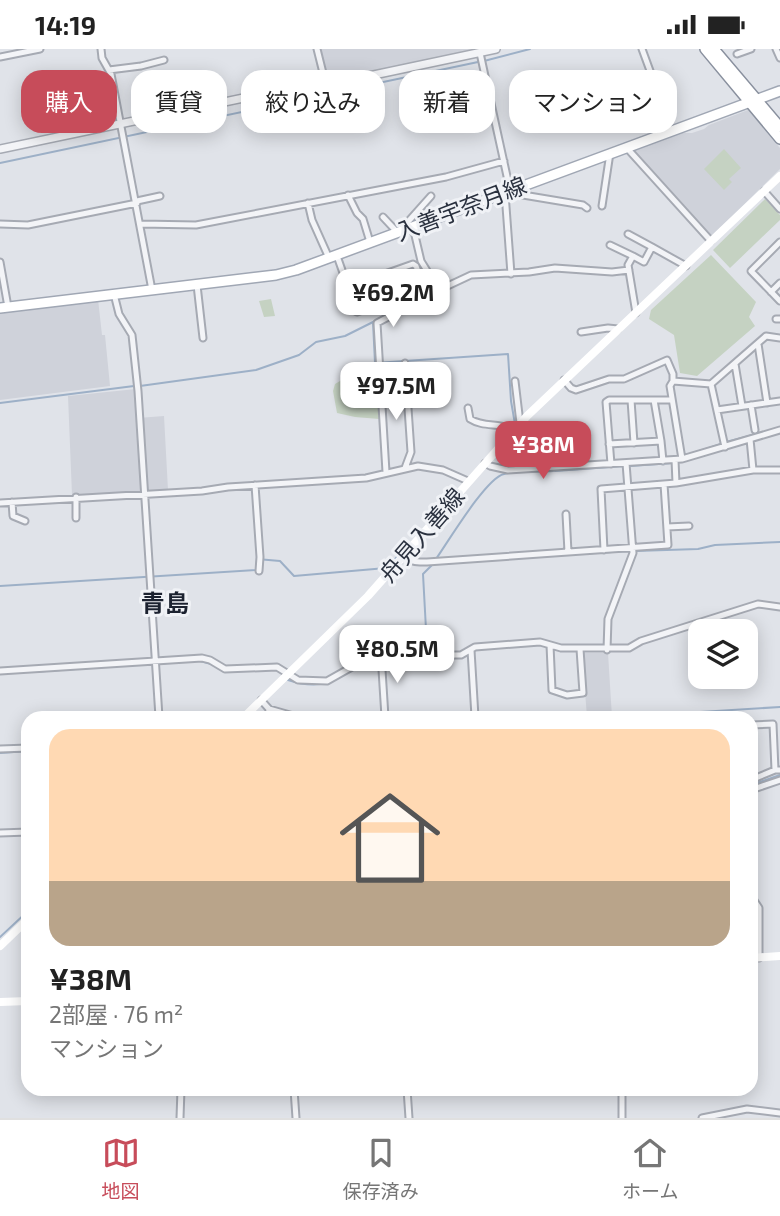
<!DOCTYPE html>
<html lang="ja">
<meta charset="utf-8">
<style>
body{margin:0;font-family:"Exo 2","Noto Sans JP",sans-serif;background:#f2f2f2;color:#222;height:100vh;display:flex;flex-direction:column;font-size:26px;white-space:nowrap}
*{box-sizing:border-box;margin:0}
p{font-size:23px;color:#767676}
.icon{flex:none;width:38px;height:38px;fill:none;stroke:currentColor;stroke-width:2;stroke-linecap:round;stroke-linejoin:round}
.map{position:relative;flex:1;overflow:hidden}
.sheet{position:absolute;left:21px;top:662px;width:737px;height:385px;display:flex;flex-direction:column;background:#fff;border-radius:21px;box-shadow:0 4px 18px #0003}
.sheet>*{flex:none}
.guide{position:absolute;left:21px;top:21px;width:738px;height:63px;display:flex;gap:14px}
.controls{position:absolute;left:688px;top:570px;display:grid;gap:14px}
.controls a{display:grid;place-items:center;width:70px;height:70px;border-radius:14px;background:#fff;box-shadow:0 4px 18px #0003;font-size:35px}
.price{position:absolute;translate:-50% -60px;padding:0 16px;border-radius:14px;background:#fff;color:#222;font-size:23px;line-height:46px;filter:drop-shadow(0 2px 4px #0008)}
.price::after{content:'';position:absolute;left:50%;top:42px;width:21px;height:16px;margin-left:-10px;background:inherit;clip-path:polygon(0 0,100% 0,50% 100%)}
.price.selected{background:#c74c5a;color:#fff}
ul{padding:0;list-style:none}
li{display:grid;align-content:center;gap:14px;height:371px;padding:0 28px}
li span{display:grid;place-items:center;height:217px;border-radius:21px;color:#555}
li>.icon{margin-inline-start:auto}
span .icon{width:126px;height:126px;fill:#fffc;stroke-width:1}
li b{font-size:30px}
.tag{padding:0 24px;border-radius:21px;background:#fff;box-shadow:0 4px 18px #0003;font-size:24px;line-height:63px}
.tag.selected{background:#c74c5a;color:#fff}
.status{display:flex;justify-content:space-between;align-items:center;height:49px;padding:0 35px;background:#fff;direction:ltr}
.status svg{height:19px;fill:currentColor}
.tabs{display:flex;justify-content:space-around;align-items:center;height:98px;border-top:2px solid #e0e0e0;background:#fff;font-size:19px;color:#767676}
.tabs a{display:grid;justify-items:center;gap:4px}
.tabs .selected{color:#c74c5a}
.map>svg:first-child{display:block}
</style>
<div class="status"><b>14:19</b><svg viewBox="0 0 49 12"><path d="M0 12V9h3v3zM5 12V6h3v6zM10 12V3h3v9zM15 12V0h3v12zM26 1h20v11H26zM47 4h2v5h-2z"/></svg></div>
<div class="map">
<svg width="780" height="1069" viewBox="0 0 780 1069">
<rect width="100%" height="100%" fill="#e0e3e9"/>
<path fill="#cfd2da" d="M321 0H482L328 33Z
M748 61 780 99V120L711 188 631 101 675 84H692L704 80 709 76Z
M98 250 102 286H105L110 337 0 351V262Z
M136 340 138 369 164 367 168 441 72 446 68 347Z
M582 604H608L612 668H587Z"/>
<path fill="#c5d2c2" d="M724 100 741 119 729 130 732 133 724 141 704 120Z
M765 150 780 166V171L730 219 713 201Z
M711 206 756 253 749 268 755 277 697 327 680 324 674 286 649 270 651 261Z
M271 250 275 267 264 268 259 252Z
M376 322 379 370 355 368 337 364 333 342 335 335 352 325Z"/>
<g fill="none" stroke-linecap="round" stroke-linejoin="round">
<path stroke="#9db0c7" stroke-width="2" d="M484 12 530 0
M0 114 478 13
M140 337 256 321 299 306 316 293 345 287 373 273 375 314 508 305 511 352 515 375
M0 354 134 337
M520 382 553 391 555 422 624 417
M726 393 768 382
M687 406 721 395
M630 417 673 414
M635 502 698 500 715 496 780 493
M558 506 630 502
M436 510C448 493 486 429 504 425 519 421 537 423 553 422
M416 515 431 516
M0 537 256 521 257 510 280 512 294 527 386 519 400 505
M427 599 423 525 433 515
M393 606 425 603
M200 612 211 615
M158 615 177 613
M363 615 377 610
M32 623 118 617
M288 631C306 637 324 638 339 628
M682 668 684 664 780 658
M0 704 28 702
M751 736 780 726
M0 888 28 862"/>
<g stroke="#a6aab3" stroke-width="9">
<path id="minor" d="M101 0 102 9 111 25 152 241
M317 0 326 36
M642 0 660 49 664 84
M776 0 780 9
M480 4 510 141
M737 5 751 0
M0 8 40 0
M109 21 141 17 164 11
M626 98 711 192
M764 142 780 160
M505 144 511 225
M348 146 357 164 363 170 370 193
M506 147 517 145 583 156 587 159
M137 152 160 147
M308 154 312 171 329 209
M602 157 610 104
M383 168 398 184 431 147
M0 175 28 176 137 154
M141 175 196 176 446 128 504 112
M628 185 652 198
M780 193 751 222 780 252
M610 196 633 207
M337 207 348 238 413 215 416 217 423 236 422 240 357 263 353 261 348 238
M0 213 8 258
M386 225 394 250
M197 236 203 289
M439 241 471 226 529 223 555 219 612 223 629 221
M771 243 780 234
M114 245 119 265 132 286 138 342 159 668
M636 264 628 216 633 207 644 213 652 198 686 217
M776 270H780
M581 283 608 279 618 280
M758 295 767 354
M405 314 406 330
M735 315 742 357
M564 331 571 339 576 341 609 330H624L667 311 673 325V332
M515 332 520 374
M380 333 406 330 411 403 405 419
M631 351 634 394
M751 356 755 381
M468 359 470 370C484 379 500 373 514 381
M717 361 780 352
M750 390 753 421
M661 392 663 412
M609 395 661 392 654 351
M725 398 711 335 766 287 780 289
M682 410 670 337 673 332 711 335
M675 411 676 434
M485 414 490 417 508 421 682 410 780 381
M611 415 606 353 609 351H672
M386 423 377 274 439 241 421 212 413 178
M255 436 260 508 259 522
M76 448V469
M12 453 13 467 25 472
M0 454 202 442 228 438 366 429 418 417 443 421 468 432
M566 465 568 503
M667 478 689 477
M604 501 601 440 676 434 753 421H780
M405 505C411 514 417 513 427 513L668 496 664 435
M550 596 552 641 567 646 583 644 580 600
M471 601 475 668
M607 601 608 570 633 504 626 414
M381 605 385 668
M0 622 202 609 210 611 225 620 277 618 298 631 327 632 366 610 393 603 425 600 449 606H461L475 598 540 593 561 599H629L641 592 758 555 780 558
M261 651 269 660 268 668
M269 660 297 668
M751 676 773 675 775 721H780
M0 700 28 699
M751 731 775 721
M751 741 780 731
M0 784 28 783
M751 847 759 859V909
M294 1040 296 1069
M407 1040 409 1069
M622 1040V1069
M180 1069 181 1040
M702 1069 747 1060 780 1064"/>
</g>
<g stroke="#a6aab3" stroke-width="10">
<path id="tertiary" d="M0 100 272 43 317 38 496 0"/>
</g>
<g stroke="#a0a7b4" stroke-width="12">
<path id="primary" d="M0 259 276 226 296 221 780 42"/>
</g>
<g stroke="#89909e" stroke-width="12">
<path id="trunk" d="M705 0 780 90
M714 0 780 78"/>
</g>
<use href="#minor" stroke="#f3f4f7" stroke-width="5"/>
<use href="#tertiary" stroke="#f3f4f7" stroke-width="7"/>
<path stroke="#fff" stroke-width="8" d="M244 668 368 547 527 367 780 127
M0 897 28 870
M751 909 780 907
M0 953 28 952"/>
<use href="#primary" stroke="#fff" stroke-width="9"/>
<use href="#trunk" stroke="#fff" stroke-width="9"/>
</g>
<g text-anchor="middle" stroke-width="6" stroke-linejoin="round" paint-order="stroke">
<g font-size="23" fill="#2a313f" stroke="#f0f2f6">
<text transform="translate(461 160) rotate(-21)" y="8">入善宇奈月線</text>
<text transform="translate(422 486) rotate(-49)" y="8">舟見入善線</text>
</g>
<g font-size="24" font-weight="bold" fill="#1c2230" stroke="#f0f2f6">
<text x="165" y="563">青島</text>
</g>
</g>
</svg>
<div class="controls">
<a><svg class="icon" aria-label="layers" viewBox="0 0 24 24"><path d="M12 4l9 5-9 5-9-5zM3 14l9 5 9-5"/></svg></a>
</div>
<b class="price" style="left:393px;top:280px">¥69.2M</b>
<b class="price" style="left:396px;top:373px">¥97.5M</b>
<b class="price selected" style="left:543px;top:432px">¥38M</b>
<b class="price" style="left:397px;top:636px">¥80.5M</b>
<div class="guide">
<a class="tag selected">購入</a>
<a class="tag">賃貸</a>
<a class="tag">絞り込み</a>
<a class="tag">新着</a>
<a class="tag">マンション</a>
</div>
<section class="sheet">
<ul>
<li><span style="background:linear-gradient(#ffd9b3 70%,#b9a48a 0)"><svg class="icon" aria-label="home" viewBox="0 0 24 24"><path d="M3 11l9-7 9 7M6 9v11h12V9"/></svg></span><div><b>¥38M</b><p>2部屋 · 76 m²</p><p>マンション</p></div></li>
</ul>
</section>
</div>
<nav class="tabs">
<a class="selected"><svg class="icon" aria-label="map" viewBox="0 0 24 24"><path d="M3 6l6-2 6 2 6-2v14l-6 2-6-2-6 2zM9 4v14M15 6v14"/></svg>地図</a>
<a><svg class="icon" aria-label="saved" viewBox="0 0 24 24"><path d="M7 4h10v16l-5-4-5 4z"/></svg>保存済み</a>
<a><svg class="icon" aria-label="home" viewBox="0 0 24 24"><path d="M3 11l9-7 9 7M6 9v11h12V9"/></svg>ホーム</a>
</nav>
